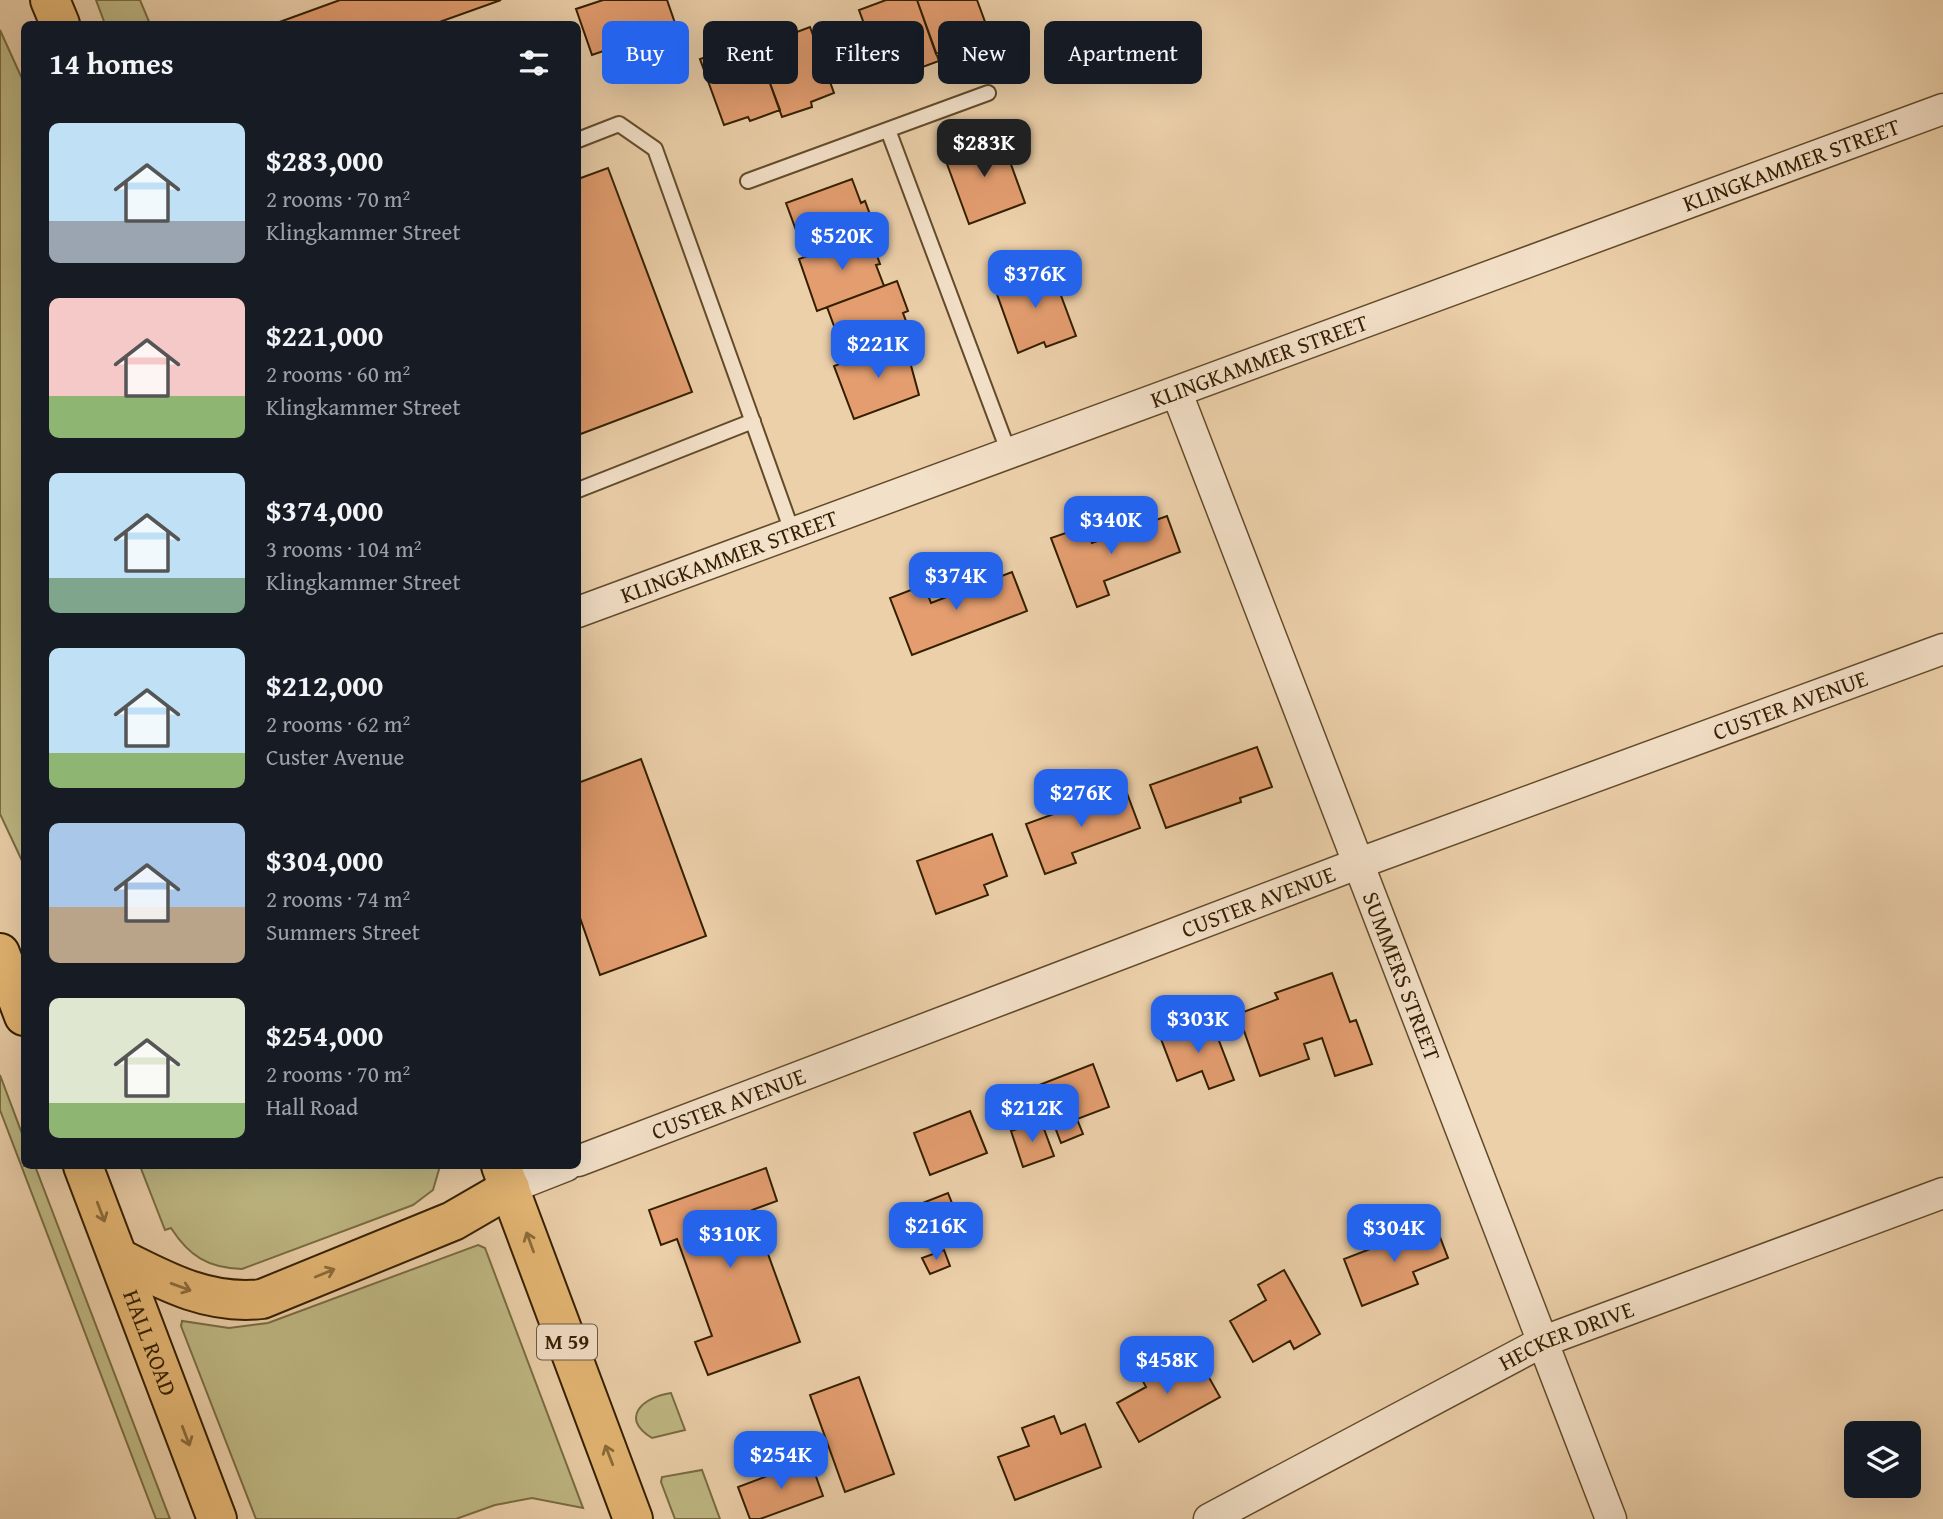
<!DOCTYPE html>
<meta charset="utf-8">
<style>
body{margin:0;font-family:"Gentium Book Plus",serif;background:#242831;color:#f1f3f6;height:100vh;display:flex;flex-direction:column;font-size:26px;white-space:nowrap}
*{box-sizing:border-box;margin:0}
p{font-size:23px;color:#9ea1a6}
.icon{flex:none;width:38px;height:38px;fill:none;stroke:currentColor;stroke-width:2;stroke-linecap:round;stroke-linejoin:round}
.map{position:relative;flex:1;overflow:hidden}
.side{position:absolute;left:21px;top:21px;width:560px;height:1148px;display:flex;flex-direction:column;background:#171b24;border-radius:10px;box-shadow:0 7px 28px #0002}
.side>*{flex:none}
.guide{position:absolute;left:602px;top:21px;width:665px;height:63px;display:flex;gap:14px}
.tools{position:absolute;left:1844px;top:1421px;display:grid;gap:14px}
.tools a{display:grid;place-items:center;width:77px;height:77px;border-radius:10px;background:#171b24;box-shadow:0 7px 28px #0002;font-size:35px}
.price{position:absolute;translate:-50% -60px;padding:0 16px;border-radius:14px;background:#2563eb;color:#fff;font-size:23px;line-height:46px;filter:drop-shadow(0 2px 4px #0008)}
.price::after{content:'';position:absolute;left:50%;top:42px;width:21px;height:16px;margin-left:-10px;background:inherit;clip-path:polygon(0 0,100% 0,50% 100%)}
.price.current{background:#222;color:#fff}
ul{padding:0;list-style:none}
li{display:flex;align-items:center;gap:21px;height:175px;padding:0 28px}
li span{display:grid;place-items:center;flex:none;width:196px;height:140px;border-radius:10px;color:#555}
li>.icon{margin-inline-start:auto}
span .icon{width:84px;height:84px;fill:#fffc;stroke-width:1}
li b{font-size:30px}
h2{display:flex;justify-content:space-between;align-items:center;height:84px;padding:0 28px;font-size:30px}
.pill{padding:0 24px;border-radius:10px;background:#171b24;box-shadow:0 7px 28px #0002;font-size:24px;line-height:63px}
.pill.current{background:#2563eb;color:#fff}
.map>svg:first-child{display:block}
</style>
<div class="map">
<svg width="1943" height="1519" viewBox="0 0 1943 1519">
<rect width="100%" height="100%" fill="#ecd0aa"/>
<filter id="stains"><feTurbulence type="fractalNoise" baseFrequency=".00286" numOctaves="4"/><feColorMatrix values="0 0 0 0 .2 0 0 0 0 .09 0 0 0 0 .02 0 0 0 .5 -.17"/></filter>
<radialGradient id="worn" r=".72"><stop offset=".6" stop-color="#630" stop-opacity="0"/><stop offset="1" stop-color="#630" stop-opacity=".3"/></radialGradient>
<path fill="#bfb984" stroke="#7a6c42" stroke-width="2" d="M96 0H140L150 24H105Z
M0 30 24 83V865L0 814Z
M0 1075 24 1139V1166H35L170 1519H156L0 1110Z
M140 1166H440L433 1190 413 1205 242 1269C208 1268 189 1256 171 1228L165 1230Z
M478 1245 485 1248 583 1508 532 1498 495 1505 456 1519H256L181 1326 182 1321 229 1328 268 1323Z
M671 1393 685 1430 652 1438C619 1418 643 1397 671 1393Z
M702 1470 720 1519H675L661 1482 662 1477Z"/>
<path fill="#e39d6f" stroke="#341f00" stroke-width="2" d="M340 0H501L434 24H274Z
M603 0H667L676 26 592 55 576 9Z
M886 0H917L939 61 909 72 907 67 883 76 859 10Z
M917 0H977L988 30 964 38 966 43 936 54Z
M810 27 834 93 811 102 812 107 782 117 757 47Z
M754 40 780 110 750 121 748 117 724 125 700 59Z
M1001 137 1025 203 969 224 943 153Z
M608 168 692 392 578 435V179Z
M852 179 861 203 865 201 876 231 806 257 786 203Z
M869 233 880 264 876 265 884 286 817 311 799 259Z
M1050 266 1076 336 1046 347 1044 342 1018 353 994 286Z
M897 281 908 311 903 313 912 337 847 361 827 307Z
M904 340 919 395 854 419 834 366Z
M1167 516 1180 552 1104 581 1109 595 1077 607 1051 538 1086 526 1092 543Z
M1012 572 1027 611 912 655 890 598 924 585 931 603Z
M1257 747 1272 787 1240 798 1241 802 1166 828 1150 785Z
M641 759 706 936 600 975 578 912V783Z
M1125 788 1140 828 1072 853 1076 863 1045 874 1026 824Z
M992 834 1007 876 984 885 988 895 936 914 917 861Z
M1332 973 1350 1022 1356 1020 1372 1064 1335 1076 1322 1038 1304 1044 1309 1059 1260 1076 1238 1014 1278 999 1275 993Z
M1211 1020 1234 1080 1209 1089 1202 1071 1177 1081 1161 1039Z
M1093 1064 1109 1107 1077 1119 1083 1134 1061 1143 1039 1085Z
M970 1111 987 1153 930 1175 914 1133Z
M1041 1121 1054 1156 1023 1167 1011 1131Z
M766 1168 777 1201 752 1210 800 1342 708 1375 695 1342 712 1336 677 1239 661 1245 649 1210Z
M948 1193 961 1226 911 1246 897 1213Z
M1435 1224 1448 1258 1413 1272 1418 1284 1362 1306 1344 1259Z
M944 1250 950 1266 930 1274 922 1258Z
M1284 1270 1320 1334 1294 1349 1290 1341 1253 1362 1230 1321 1266 1300 1258 1285Z
M1166 1353 1175 1371 1198 1358 1220 1397 1139 1442 1117 1403 1146 1387 1137 1370Z
M859 1377 894 1474 845 1492 810 1395Z
M1054 1416 1061 1434 1085 1424 1101 1467 1015 1500 998 1457 1029 1446 1022 1428Z
M810 1460 823 1496 760 1519H750L738 1487Z"/>
<g fill="none" stroke-linecap="round" stroke-linejoin="round">
<g stroke="#624b2a" stroke-width="18">
<path id="service" d="M888 130 1009 453
M578 140 619 124 655 149 793 534
M748 181 988 93
M578 490 753 421"/>
</g>
<g stroke="#624b2a" stroke-width="33">
<g id="minor">
<path id="s1" d="M1177 393 1611 1519"/>
<path id="s2" d="M578 612 1943 109"/>
<path id="s3" d="M578 1161 1357 864 1943 649"/>
<path d="M510 1188 566 1166"/>
<path id="s4" d="M1209 1519 1544 1341 1943 1193"/>
</g>
</g>
<g stroke="#341f00" stroke-width="42">
<g id="trunk">
<path d="M50 0 60 24"/>
<path d="M0 953 24 1016"/>
<path id="s5" d="M83 1166 217 1519"/>
<path d="M501 1166 633 1519"/>
<path d="M119 1258C166 1282 209 1305 262 1299L453 1221 510 1188"/>
</g>
</g>
<use href="#service" stroke="#f3e0c8" stroke-width="14"/>
<use href="#minor" stroke="#f3e0c8" stroke-width="30"/>
<use href="#trunk" stroke="#e6b875" stroke-width="38"/>
</g>
<defs><path id="oneway-shaft" d="M-6 0H5M1.5-3L5.5 0L1.5 3" fill="none" stroke-width="1.6" stroke-linecap="round" stroke-linejoin="round" transform="scale(1.75)"/></defs>
<g stroke="#8d6c3a">
<use href="#oneway-shaft" transform="translate(101 1212) rotate(69)"/>
<use href="#oneway-shaft" transform="translate(530 1242) rotate(-110)"/>
<use href="#oneway-shaft" transform="translate(325 1273) rotate(-22)"/>
<use href="#oneway-shaft" transform="translate(181 1287) rotate(20)"/>
<use href="#oneway-shaft" transform="translate(186 1436) rotate(69)"/>
<use href="#oneway-shaft" transform="translate(609 1455) rotate(-111)"/>
</g>
<g text-anchor="middle" stroke-width="5" stroke-linejoin="round" paint-order="stroke">
<rect fill="#f3e0c8" stroke="#6d593c" stroke-width="2" x="537" y="1324.5" width="60" height="35" rx="5"/>
<g font-size="21" font-weight="bold" fill="#341f00">
<text x="567" y="1349">M 59</text>
</g>
<g font-size="23" fill="#341f00" stroke="#f3e0c8">
<text dy="8" stroke="none"><textPath href="#s2" startOffset="1293">KLINGKAMMER STREET</textPath></text>
<text dy="8" stroke="none"><textPath href="#s2" startOffset="726">KLINGKAMMER STREET</textPath></text>
<text dy="8" stroke="none"><textPath href="#s2" startOffset="161">KLINGKAMMER STREET</textPath></text>
<text dy="8" stroke="none"><textPath href="#s3" startOffset="1295">CUSTER AVENUE</textPath></text>
<text dy="8" stroke="none"><textPath href="#s3" startOffset="728">CUSTER AVENUE</textPath></text>
<text dy="8" stroke="none"><textPath href="#s1" startOffset="625">SUMMERS STREET</textPath></text>
<text dy="8" stroke="none"><textPath href="#s3" startOffset="161">CUSTER AVENUE</textPath></text>
<text dy="8" stroke="none"><textPath href="#s4" startOffset="402">HECKER DRIVE</textPath></text>
<text dy="8" stroke="none"><textPath href="#s5" startOffset="189">HALL ROAD</textPath></text>
</g>
</g>
<rect width="100%" height="100%" filter="url(#stains)"/>
<rect width="100%" height="100%" fill="url(#worn)"/>
</svg>
<div class="tools">
<a><svg class="icon" aria-label="layers" viewBox="0 0 24 24"><path d="M12 4l9 5-9 5-9-5zM3 14l9 5 9-5"/></svg></a>
</div>
<b class="price current" style="left:984px;top:179px">$283K</b>
<b class="price" style="left:842px;top:272px">$520K</b>
<b class="price" style="left:1035px;top:310px">$376K</b>
<b class="price" style="left:878px;top:380px">$221K</b>
<b class="price" style="left:1111px;top:556px">$340K</b>
<b class="price" style="left:956px;top:612px">$374K</b>
<b class="price" style="left:1081px;top:829px">$276K</b>
<b class="price" style="left:1198px;top:1055px">$303K</b>
<b class="price" style="left:1032px;top:1144px">$212K</b>
<b class="price" style="left:936px;top:1262px">$216K</b>
<b class="price" style="left:1394px;top:1264px">$304K</b>
<b class="price" style="left:730px;top:1270px">$310K</b>
<b class="price" style="left:1167px;top:1396px">$458K</b>
<b class="price" style="left:781px;top:1491px">$254K</b>
<div class="guide">
<a class="pill current">Buy</a>
<a class="pill">Rent</a>
<a class="pill">Filters</a>
<a class="pill">New</a>
<a class="pill">Apartment</a>
</div>
<section class="side">
<h2>14 homes<svg class="icon" aria-label="filters" viewBox="0 0 24 24"><path d="M4 7h16M4 17h16"/><circle cx="9" cy="7" r="2"/><circle cx="15" cy="17" r="2"/></svg></h2>
<ul>
<li><span style="background:linear-gradient(#bfe0f5 70%,#9aa5b1 0)"><svg class="icon" aria-label="home" viewBox="0 0 24 24"><path d="M3 11l9-7 9 7M6 9v11h12V9"/></svg></span><div><b>$283,000</b><p>2 rooms · 70 m²</p><p>Klingkammer Street</p></div></li>
<li><span style="background:linear-gradient(#f6c9c9 70%,#8fb573 0)"><svg class="icon" aria-label="home" viewBox="0 0 24 24"><path d="M3 11l9-7 9 7M6 9v11h12V9"/></svg></span><div><b>$221,000</b><p>2 rooms · 60 m²</p><p>Klingkammer Street</p></div></li>
<li><span style="background:linear-gradient(#bfe0f5 75%,#7fa58c 0)"><svg class="icon" aria-label="home" viewBox="0 0 24 24"><path d="M3 11l9-7 9 7M6 9v11h12V9"/></svg></span><div><b>$374,000</b><p>3 rooms · 104 m²</p><p>Klingkammer Street</p></div></li>
<li><span style="background:linear-gradient(#bfe0f5 75%,#8fb573 0)"><svg class="icon" aria-label="home" viewBox="0 0 24 24"><path d="M3 11l9-7 9 7M6 9v11h12V9"/></svg></span><div><b>$212,000</b><p>2 rooms · 62 m²</p><p>Custer Avenue</p></div></li>
<li><span style="background:linear-gradient(#a9c7e8 60%,#b9a48a 0)"><svg class="icon" aria-label="home" viewBox="0 0 24 24"><path d="M3 11l9-7 9 7M6 9v11h12V9"/></svg></span><div><b>$304,000</b><p>2 rooms · 74 m²</p><p>Summers Street</p></div></li>
<li><span style="background:linear-gradient(#dfe7d0 75%,#8fb573 0)"><svg class="icon" aria-label="home" viewBox="0 0 24 24"><path d="M3 11l9-7 9 7M6 9v11h12V9"/></svg></span><div><b>$254,000</b><p>2 rooms · 70 m²</p><p>Hall Road</p></div></li>
</ul>
</section>
</div>
